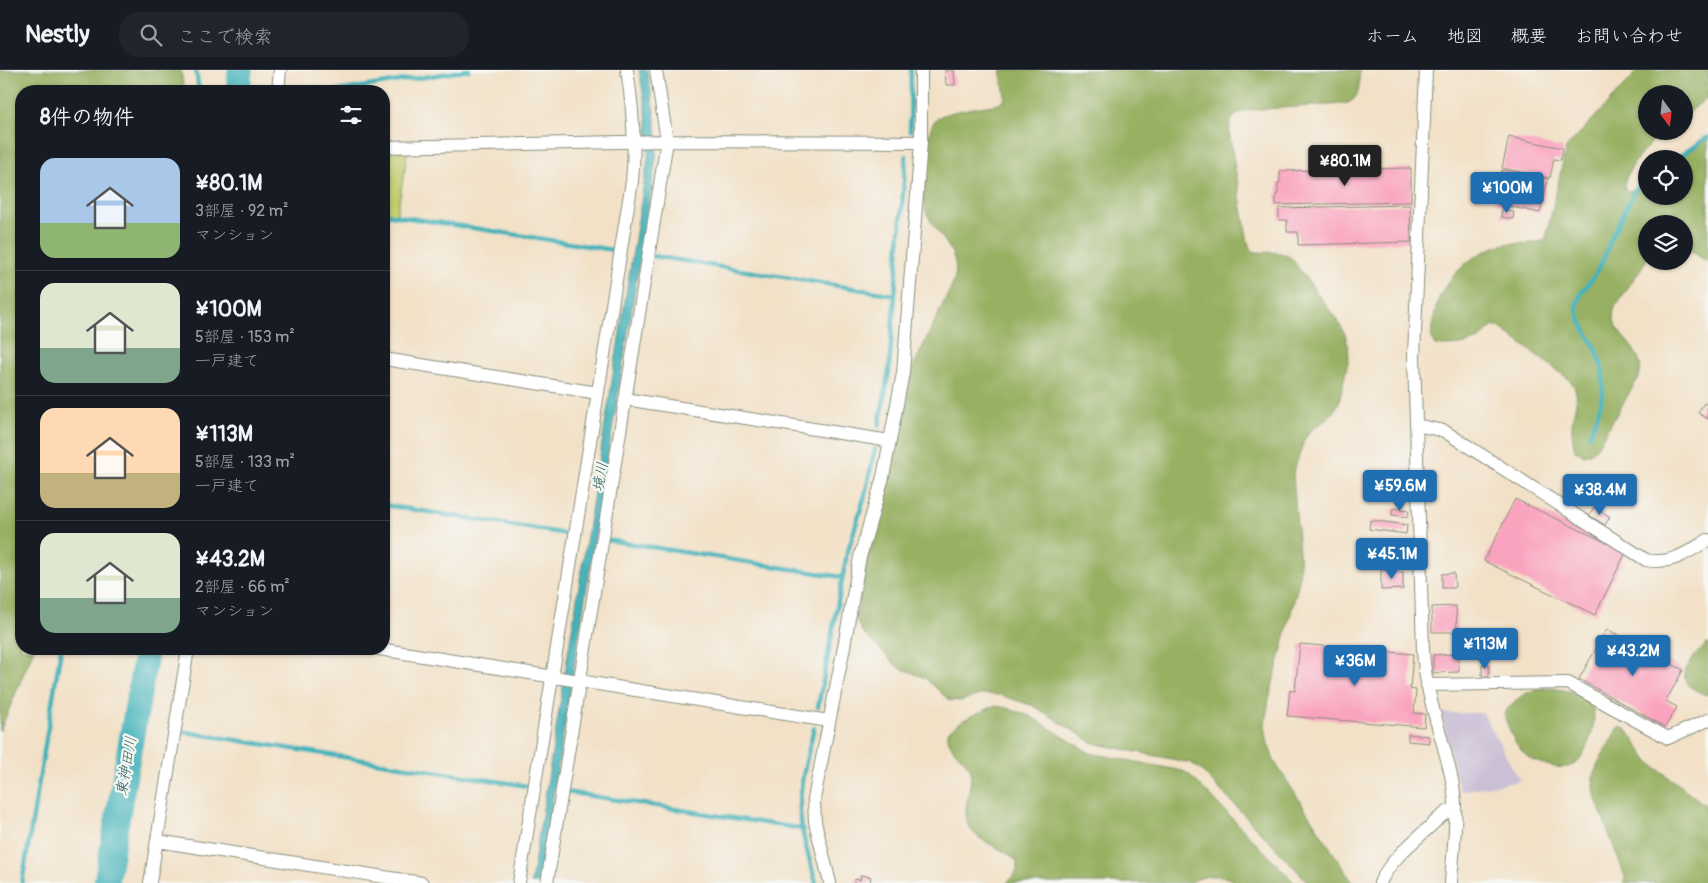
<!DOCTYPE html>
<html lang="ja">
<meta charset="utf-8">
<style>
body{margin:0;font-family:Pangolin,"Klee One",sans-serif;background:#20242c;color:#f1f3f6;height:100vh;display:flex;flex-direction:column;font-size:19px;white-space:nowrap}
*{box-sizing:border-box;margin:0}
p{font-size:16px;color:#9ea1a6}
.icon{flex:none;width:28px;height:28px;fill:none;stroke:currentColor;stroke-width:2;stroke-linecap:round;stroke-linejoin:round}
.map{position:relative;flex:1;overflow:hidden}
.side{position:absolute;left:15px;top:15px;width:375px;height:570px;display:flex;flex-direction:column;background:#171b24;border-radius:20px;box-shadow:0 1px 4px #0004}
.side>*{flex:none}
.needle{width:32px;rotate:165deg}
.controls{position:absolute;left:1638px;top:15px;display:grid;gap:10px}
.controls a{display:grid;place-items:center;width:55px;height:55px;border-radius:50%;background:#171b24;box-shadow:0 1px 4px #0004;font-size:25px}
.price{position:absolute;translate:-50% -42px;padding:0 11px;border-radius:5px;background:#1f6fb2;color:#fff;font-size:16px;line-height:32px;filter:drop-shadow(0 1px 2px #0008)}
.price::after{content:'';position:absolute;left:50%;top:30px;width:15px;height:11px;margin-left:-8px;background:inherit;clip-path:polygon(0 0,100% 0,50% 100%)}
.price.active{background:#222;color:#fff}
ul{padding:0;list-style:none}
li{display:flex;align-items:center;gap:15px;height:125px;padding:0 25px}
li+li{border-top:1px solid #363941}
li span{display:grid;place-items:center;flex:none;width:140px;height:100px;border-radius:15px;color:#555}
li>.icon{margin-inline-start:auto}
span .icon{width:60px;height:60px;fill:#fffc;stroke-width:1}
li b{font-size:21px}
h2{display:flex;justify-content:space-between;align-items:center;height:60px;padding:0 25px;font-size:21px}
header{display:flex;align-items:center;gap:30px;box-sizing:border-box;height:70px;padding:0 25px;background:#171b24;border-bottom:1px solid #363941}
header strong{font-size:24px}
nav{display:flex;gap:28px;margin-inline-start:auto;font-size:18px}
.search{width:350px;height:45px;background:#20242c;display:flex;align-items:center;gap:12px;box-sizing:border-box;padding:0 18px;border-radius:20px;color:#9ea1a6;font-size:19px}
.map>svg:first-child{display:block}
</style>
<header>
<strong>Nestly</strong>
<div class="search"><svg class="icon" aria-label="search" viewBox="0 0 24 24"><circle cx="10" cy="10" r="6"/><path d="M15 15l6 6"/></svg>ここで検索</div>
<nav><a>ホーム</a><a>地図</a><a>概要</a><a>お問い合わせ</a></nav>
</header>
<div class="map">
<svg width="1708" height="813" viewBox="0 0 1708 813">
<rect width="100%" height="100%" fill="#f6f6f2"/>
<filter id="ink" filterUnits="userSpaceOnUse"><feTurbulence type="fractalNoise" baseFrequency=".02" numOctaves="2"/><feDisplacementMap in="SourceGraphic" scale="10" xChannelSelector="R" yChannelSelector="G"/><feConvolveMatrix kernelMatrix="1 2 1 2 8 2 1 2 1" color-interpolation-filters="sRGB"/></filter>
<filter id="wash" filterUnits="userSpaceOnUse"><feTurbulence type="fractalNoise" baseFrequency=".0096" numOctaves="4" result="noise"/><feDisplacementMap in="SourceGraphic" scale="20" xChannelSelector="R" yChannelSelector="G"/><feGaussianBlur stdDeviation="1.12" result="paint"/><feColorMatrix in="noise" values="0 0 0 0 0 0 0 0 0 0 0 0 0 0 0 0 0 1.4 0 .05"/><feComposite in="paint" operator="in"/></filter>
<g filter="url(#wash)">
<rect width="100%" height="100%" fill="#f2e1c7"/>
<path fill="#cbbfd5" d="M1441 643H1483L1520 711 1460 721Z"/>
<path fill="#bfcd70" stroke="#6f8552" d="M408 80 397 144 384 142V81Z"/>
<path fill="#97b062" stroke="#5b764b" d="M0 0H181L184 21H21V579H34L0 661Z
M1000 0H1359C1359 15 1362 28 1345 34L1248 40C1235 44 1230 47 1229 62L1248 173 1251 181C1266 185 1279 178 1292 189L1339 253 1345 264 1348 275 1349 287 1339 332 1334 341 1327 349 1311 360 1304 370 1293 404 1300 496 1299 511 1269 629 1265 654 1266 667 1274 691 1353 813H1309L1201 700 1191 693 1093 673 1034 636 1000 625 984 624 960 631 949 630 925 608 898 597 863 563 858 554 857 544 864 506 871 472 887 420 908 313 914 295 954 211C963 179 933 165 925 138 920 120 927 83 929 64 931 57 933 51 939 47 952 40 983 37 999 34L1004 31 1005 25Z
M1639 0H1708V27L1684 46V24H1646V61H1663C1651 71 1620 105 1625 120L1630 121 1646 111V126H1684V89H1679L1708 69V192L1684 177V154H1646V191L1615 237C1604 264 1649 277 1639 307L1598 375 1592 382 1584 385 1576 381C1573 374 1572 366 1572 357 1572 339 1583 327 1570 310L1499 257 1494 256C1488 259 1485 266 1479 269 1468 276 1448 277 1435 275 1428 266 1433 253 1435 242 1441 210 1474 180 1506 174 1516 172 1540 176 1546 168L1566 78Z
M1708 573V625H1707C1669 613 1687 592 1708 573Z
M1543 618C1577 620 1603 625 1591 666 1588 674 1583 687 1576 693 1569 699 1558 698 1550 696 1543 694 1534 692 1528 687 1516 678 1508 658 1504 644 1514 629 1526 621 1543 618Z
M995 636 1007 638 1030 646 1090 683 1183 701 1190 705 1295 813H1235C1225 802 1201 805 1190 813H1007L1017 801V792C1002 774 965 772 966 743 966 729 972 715 971 700 964 687 946 678 948 662 960 650 979 642 995 636Z
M1621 657 1627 660 1649 692 1708 737V813H1625V807L1595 726 1593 708 1598 693 1616 661Z"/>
<path fill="#42b2ba" stroke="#307877" d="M639 0H647C652 30 659 59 656 89L539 813H531L648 88C650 58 644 29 639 0Z"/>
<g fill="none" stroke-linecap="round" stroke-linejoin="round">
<path stroke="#42b2ba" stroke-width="4.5" d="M196 0 199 21
M336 21 469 0
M910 61 911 0
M1675 89 1708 67
M384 144 613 180
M653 186 895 225
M879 356 889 301 906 86
M1589 365C1603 337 1610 307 1595 277 1589 265 1578 252 1577 238 1576 225 1588 215 1595 205 1604 192 1608 174 1615 160 1622 146 1629 132 1636 118L1646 108
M384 435 567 464
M607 470 842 507
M818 637 847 484 865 425 875 379
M814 658C808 685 799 713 800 741 801 765 810 790 816 813
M179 661 527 716
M566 722 803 759
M22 813 61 579"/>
<path stroke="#42b2ba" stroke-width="25" d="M238 21 240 0
M106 813 147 579"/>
</g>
<g id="blocks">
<path fill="#faa3be" d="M945 0H954L955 15H946Z
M1509 67 1563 78 1561 90 1554 89 1550 108 1502 98Z
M1411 98V132L1276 135V124H1278V113H1280V101Z
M1502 100 1548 109 1540 143 1495 133Z
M1410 135 1411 172 1298 175V162H1287V150H1279V138Z
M1502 139 1514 142 1513 149 1501 147Z
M1704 333 1708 335V349L1698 343Z
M1515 429 1626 482 1595 545 1484 491Z
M1594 437 1610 447 1605 455 1589 445Z
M1393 438 1409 440 1408 447 1392 445Z
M1370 450 1407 455 1406 464 1369 459Z
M1391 477H1411V486H1414V495H1402V486H1391Z
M1381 500H1394L1395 502H1403V519L1381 520Z
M1454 503 1455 518H1442V504Z
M1456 536 1457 562H1432V537Z
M1607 559 1683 600 1666 631 1677 637 1665 657 1579 609Z
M1300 574 1413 584 1410 619 1416 620 1414 643 1425 644 1424 657 1287 646 1290 620 1295 621Z
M1459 584V602L1433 603V585Z
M1482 594H1489V606H1482Z
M1408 664 1429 666V673L1408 671Z
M861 805 871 807 870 813H854L855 809 860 810Z"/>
</g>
</g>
<g filter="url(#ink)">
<use href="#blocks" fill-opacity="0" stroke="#888f7e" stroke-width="1"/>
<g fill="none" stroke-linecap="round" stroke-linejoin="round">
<g stroke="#888f7e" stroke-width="14">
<path id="minor" d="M1426 0 1414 286 1423 580C1425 625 1443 667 1452 710 1459 744 1453 779 1451 813
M278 21 280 0
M384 77 667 71 921 72
M384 289 598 323
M625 329 890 371
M1416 355 1444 361 1646 490C1672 495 1686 483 1708 470
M379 579 829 651
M1427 615 1568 613 1668 668 1708 650
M157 771 422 813
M150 813 188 579
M519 813 632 111C636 73 633 38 627 0
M547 813 667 71 656 0
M830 813 815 752 814 729 843 582 860 487 883 407 903 303 921 72V0
M1380 813C1391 787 1419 768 1439 748L1447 742 1455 739"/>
</g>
<use href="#minor" stroke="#fff" stroke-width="12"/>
</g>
</g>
<g text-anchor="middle" stroke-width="4.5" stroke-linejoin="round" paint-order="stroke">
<g font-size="15" font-style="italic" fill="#2a605c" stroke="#f6f6f2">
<text transform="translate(600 407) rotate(-81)" y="5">境川</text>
<text transform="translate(126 696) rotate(-80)" y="5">東神田川</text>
</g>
</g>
</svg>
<div class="controls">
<a><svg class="needle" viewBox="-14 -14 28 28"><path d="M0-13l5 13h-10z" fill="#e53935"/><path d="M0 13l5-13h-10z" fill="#9ea1a6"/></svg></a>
<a><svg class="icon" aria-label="locate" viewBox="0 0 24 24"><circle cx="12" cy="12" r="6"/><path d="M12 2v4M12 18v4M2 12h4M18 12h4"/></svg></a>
<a><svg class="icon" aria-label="layers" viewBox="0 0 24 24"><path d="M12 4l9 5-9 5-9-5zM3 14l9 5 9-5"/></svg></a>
</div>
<b class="price active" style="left:1345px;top:117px">¥80.1M</b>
<b class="price" style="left:1507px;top:144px">¥100M</b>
<b class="price" style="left:1400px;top:442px">¥59.6M</b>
<b class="price" style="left:1600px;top:446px">¥38.4M</b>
<b class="price" style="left:1392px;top:510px">¥45.1M</b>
<b class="price" style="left:1485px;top:600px">¥113M</b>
<b class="price" style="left:1633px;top:607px">¥43.2M</b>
<b class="price" style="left:1355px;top:617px">¥36M</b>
<section class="side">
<h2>8件の物件<svg class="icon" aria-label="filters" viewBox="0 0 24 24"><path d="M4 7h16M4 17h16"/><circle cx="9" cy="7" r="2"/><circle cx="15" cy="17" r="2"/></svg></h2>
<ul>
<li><span style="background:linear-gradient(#a9c7e8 65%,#8fb573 0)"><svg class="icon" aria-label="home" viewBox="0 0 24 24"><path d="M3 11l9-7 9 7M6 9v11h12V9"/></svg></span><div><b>¥80.1M</b><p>3部屋 · 92 m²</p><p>マンション</p></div></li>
<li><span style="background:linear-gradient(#dfe7d0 65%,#7fa58c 0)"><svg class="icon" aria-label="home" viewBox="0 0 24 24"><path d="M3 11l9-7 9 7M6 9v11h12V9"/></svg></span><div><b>¥100M</b><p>5部屋 · 153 m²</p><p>一戸建て</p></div></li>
<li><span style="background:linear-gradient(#ffd9b3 65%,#c2b280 0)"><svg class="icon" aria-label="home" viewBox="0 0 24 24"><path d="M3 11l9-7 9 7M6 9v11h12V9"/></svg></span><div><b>¥113M</b><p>5部屋 · 133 m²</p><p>一戸建て</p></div></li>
<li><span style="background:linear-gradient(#dfe7d0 65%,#7fa58c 0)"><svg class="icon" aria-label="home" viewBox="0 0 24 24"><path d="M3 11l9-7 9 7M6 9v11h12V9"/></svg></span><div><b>¥43.2M</b><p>2部屋 · 66 m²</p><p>マンション</p></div></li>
</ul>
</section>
</div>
